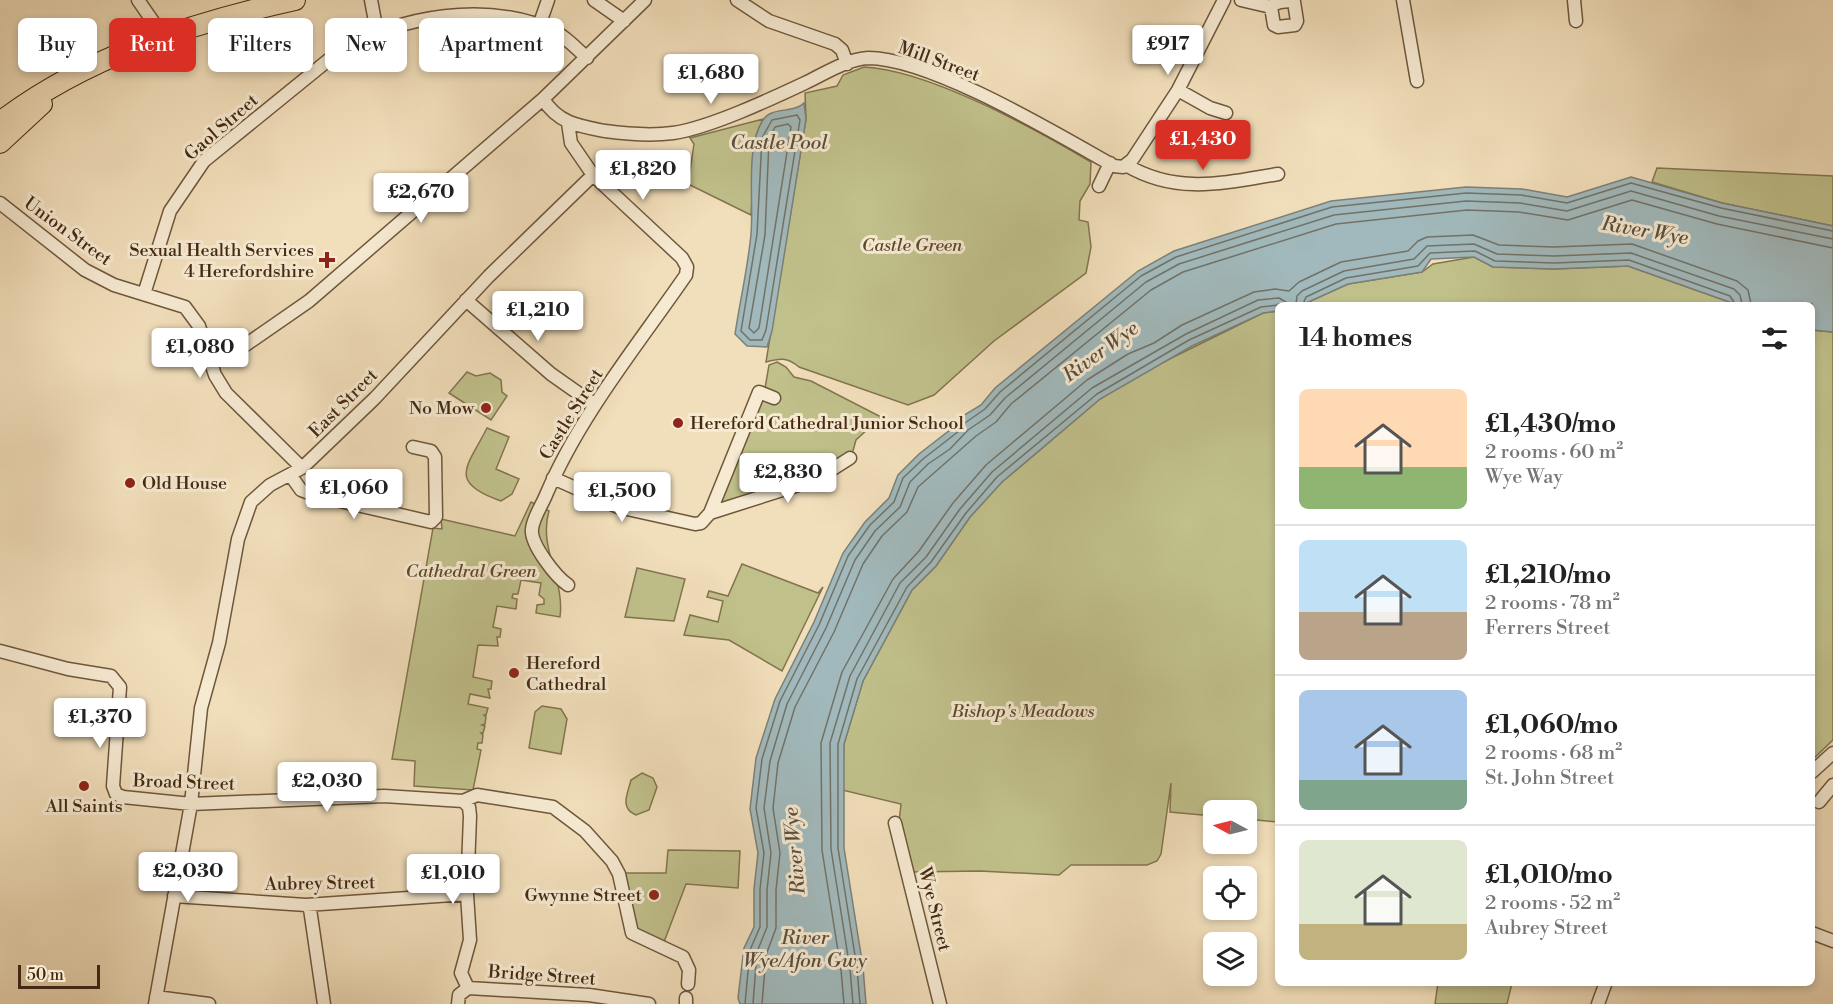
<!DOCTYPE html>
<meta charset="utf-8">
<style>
body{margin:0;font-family:"Libre Bodoni",serif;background:#f2f2f2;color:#222;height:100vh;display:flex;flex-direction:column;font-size:22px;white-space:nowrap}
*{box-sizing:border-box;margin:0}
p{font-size:20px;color:#767676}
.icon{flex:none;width:33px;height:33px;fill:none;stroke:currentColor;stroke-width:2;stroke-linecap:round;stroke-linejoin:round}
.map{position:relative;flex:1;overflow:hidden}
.details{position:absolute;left:1275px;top:302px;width:540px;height:684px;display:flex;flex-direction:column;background:#fff;border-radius:9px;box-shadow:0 3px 9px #0003}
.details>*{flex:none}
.guide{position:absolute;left:18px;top:18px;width:570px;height:54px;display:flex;gap:12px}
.needle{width:39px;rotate:277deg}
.buttons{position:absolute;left:1203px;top:800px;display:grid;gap:12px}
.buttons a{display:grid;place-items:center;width:54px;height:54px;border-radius:9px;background:#fff;box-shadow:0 3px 9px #0003;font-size:30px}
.scale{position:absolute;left:18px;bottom:15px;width:82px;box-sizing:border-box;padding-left:6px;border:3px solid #442a12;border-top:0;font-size:16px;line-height:21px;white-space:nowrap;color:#442a12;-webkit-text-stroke:4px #f6ead2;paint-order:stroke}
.price{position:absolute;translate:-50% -51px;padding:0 14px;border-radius:6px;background:#fff;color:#222;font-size:20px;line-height:39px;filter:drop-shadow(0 2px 3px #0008)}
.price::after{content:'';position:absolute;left:50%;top:36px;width:18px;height:14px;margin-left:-9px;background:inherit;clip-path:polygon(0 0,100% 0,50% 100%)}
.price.selected{background:#d93025;color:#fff}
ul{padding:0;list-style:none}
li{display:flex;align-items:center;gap:18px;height:150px;padding:0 24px}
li+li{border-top:2px solid #e0e0e0}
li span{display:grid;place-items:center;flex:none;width:168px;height:120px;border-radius:9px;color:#555}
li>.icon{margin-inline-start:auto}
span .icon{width:72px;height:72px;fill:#fffc;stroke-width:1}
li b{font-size:26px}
h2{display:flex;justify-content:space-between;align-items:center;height:72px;padding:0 24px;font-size:26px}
.pill{padding:0 21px;border-radius:9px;background:#fff;box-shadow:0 3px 9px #0003;font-size:21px;line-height:54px}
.pill.selected{background:#d93025;color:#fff}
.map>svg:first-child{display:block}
</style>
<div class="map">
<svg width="1833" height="1004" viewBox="0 0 1833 1004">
<rect width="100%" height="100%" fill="#f1deba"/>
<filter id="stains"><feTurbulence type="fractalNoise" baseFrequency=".00333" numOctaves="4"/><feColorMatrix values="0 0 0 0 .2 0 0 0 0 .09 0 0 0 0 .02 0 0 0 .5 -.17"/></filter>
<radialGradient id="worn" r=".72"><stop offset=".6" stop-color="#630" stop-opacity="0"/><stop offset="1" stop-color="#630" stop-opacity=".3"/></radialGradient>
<path fill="#c0c08b" stroke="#82754e" stroke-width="1.5" d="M864 67C928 70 1034 128 1091 162L1090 184 1080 201 1079 220 1088 222 1091 247 1086 273 994 341 934 395 908 405 799 367C787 357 780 358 766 362L806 119 805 93 837 86 843 75Z
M763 119 756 136 751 215 688 184 694 144 690 138Z
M1657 168 1833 176V226L1722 203 1652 182Z
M1474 257 1493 267 1554 269 1628 266 1735 304H1304L1348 284 1422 272 1433 264Z
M1278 311V822L1247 819 1246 810H1214L1213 816 1170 812 1171 783 1161 854 1157 861 1147 865H1071L1059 875 980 871 912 872 899 822 901 804 842 790 844 744 863 681 912 590 936 566 970 517 1002 482 1100 399 1139 374 1263 313Z
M1812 330 1833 332V740L1812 760Z
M777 362 786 367 794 377 811 381 881 417 856 440 851 458 809 476 724 503 720 499 757 406 762 401 774 400 765 388 769 365Z
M467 372 476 376 490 373 501 380 502 392 507 396 491 420 449 393Z
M487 428 509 437 496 469 519 479 512 494 501 501C446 482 468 466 487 428Z
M531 502 549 511C538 548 565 579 560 617L536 613 537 605 544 604V599L539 595 541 583 521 580 518 594H513L512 598 517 599 516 609 497 606 493 627 501 629 500 637H497L498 646 478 645 473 677 492 681 491 689H488L490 698 470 694 468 704 488 708 486 715H484L486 717 485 724 482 725 485 726 483 733H481L483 735 482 743H478L477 749 481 750 473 790 414 786 415 761 392 759 433 528 442 529 441 519 515 536Z
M742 564 818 593 823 587 782 671 729 640 684 635 690 615 718 622 723 601 707 597 709 591 728 596Z
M637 568 685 579 674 621 625 617Z
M542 706 561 709 567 719 561 754 529 748 535 712Z
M642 773 653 778 657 787 649 810 636 815C619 808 628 793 631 780Z
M668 850 740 851 738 888 686 884 664 942 637 929 622 873H666Z
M1438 983V982L1512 983 1507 1004H1435Z"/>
<path fill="#a1b9bc" stroke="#7c8078" stroke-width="1.5" d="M804 103 806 119 772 331 767 347 747 346 735 334C740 301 748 267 751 234 754 202 745 147 763 120 772 106 793 114 804 103Z
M1631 177 1722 203 1833 226V332L1812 330V304H1735L1628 266 1554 269 1493 267 1474 257 1431 259 1422 272 1348 284 1304 304H1278V311L1263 313 1192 346 1100 399 1002 482 970 517 936 566 912 590 863 681 844 744V848L863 967 866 1004H740L738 998 744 948 754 927V889L758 853 750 809 756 758 775 699 814 622 843 553 865 522 889 498 898 475 919 454 955 426 953 422 981 405 995 388 1138 271 1174 251 1331 201 1466 187 1522 189 1567 197Z"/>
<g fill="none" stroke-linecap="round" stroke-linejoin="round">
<path stroke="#727267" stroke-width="1.5" d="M797 115 800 120 766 330 762 340H750L741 331 757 234 762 138 772 120Z
M788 124 791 127 759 328 754 333 749 328 765 235 769 140 775 127Z
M1296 304 1297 296 1302 291 1344 271 1414 259 1427 246 1474 244 1497 254 1554 256 1631 253 1734 289 1740 295 1742 304
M1303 304 1306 297 1346 278 1418 266 1430 253 1475 251 1495 261 1554 263 1629 260 1730 296 1735 304
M745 1004 750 950 760 927V889L764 853 756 808 762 759 780 701 819 625 848 556 870 525 894 502 903 478 923 459 959 431 962 425 985 409 1000 392 1141 276 1176 257 1332 207 1466 193 1521 195 1567 203 1631 183 1721 208 1833 231
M753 1004 757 952 767 927V890L771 853 764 808 770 761 787 704 826 628 855 560 875 531 900 507 910 482 928 464 950 449 968 430 990 415 1005 398 1146 282 1179 264 1334 215 1466 201 1520 203 1567 211 1631 191 1719 216 1833 239
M762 1004 766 955 776 928V890L780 853 773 808 778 763 795 707 834 632 863 564 882 536 907 512 918 487 976 436 996 422 1011 404 1151 290 1183 272 1336 224 1467 210 1519 212 1568 220 1632 200 1717 224 1833 248
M844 1004 841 970 822 850 821 743 842 672 893 579 919 551 953 503 986 465 1087 380 1128 354 1154 343 1182 325 1254 292 1275 289 1289 291 1299 282 1341 262 1408 251 1418 241 1427 237 1473 235 1499 245 1554 247 1632 244 1737 281 1748 290 1751 304
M853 1004 850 969 831 849 830 743 850 676 900 583 926 557 960 509 992 472 1092 388 1186 334 1258 300 1279 298 1289 304
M860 1004 857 968 838 848V744L857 679 907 587 931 562 966 513 997 477 1097 394 1189 340 1261 307 1278 305"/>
<g stroke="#6f573c" stroke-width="15">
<path id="minor" d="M138 0 163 36
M371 0 377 32
M594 0 624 21
M737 0 769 21 835 44 842 50 847 64
M1241 0 1271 7C1275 2 1288 0 1294 2L1297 21 1295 25 1278 27 1274 25 1271 7
M1403 0 1417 81
M1574 0 1576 21
M540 23 548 0
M1178 90 1210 108 1226 113
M543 99C558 123 578 126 605 131 627 134 650 136 673 133 709 128 771 99 805 83 824 74 847 59 868 58 931 58 1057 134 1114 166L1123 167 1132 160 1178 90 1224 0
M568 123 571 143 593 175 682 258 687 267 686 275C637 346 580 415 546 495 542 505 533 518 532 529 530 544 556 577 568 585
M1126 165C1177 195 1223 183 1278 174
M1099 186 1110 163
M0 203 85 270 114 285 185 307 199 326 215 375 226 393 302 468
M144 294 170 211 204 161 337 53C400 15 488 0 556 32 568 39 577 49 587 58
M466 300 551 374 595 405
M206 349 216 354 234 353 309 301 543 99 645 0
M291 476 301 490 314 495 431 522 436 517 435 457 431 451 413 447
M553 478 618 507 695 524 701 523 710 513 817 479 850 458
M710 513 759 392 774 398
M0 651 68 669 111 676 120 687 113 786 116 794 123 797 191 804 384 796 463 801 477 795 553 807 585 831 612 861 619 874 632 933 683 957 689 970 688 984
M1812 772 1833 753
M463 801 469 807 470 816 467 894 470 940 461 973 468 988
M1819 802 1833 785
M895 823 940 1004
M174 896 306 905 467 894
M306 905 310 909 324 1004
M1812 933 1833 941
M468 988 589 995 649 1004
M156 997 209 1004
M155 1004 191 804 201 708 219 643 238 539 251 502 270 485 302 468 375 398 489 276 593 175
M458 1004 459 995 468 988
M686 1004V998
M1598 1004 1606 982"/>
</g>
<g stroke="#442a12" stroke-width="22">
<path id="trunk" d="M0 122C85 57 191 23 295 0
M0 143 42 104"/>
</g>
<use href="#minor" stroke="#f6ead2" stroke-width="12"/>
<use href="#trunk" stroke="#f1deba" stroke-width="20"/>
</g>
<g fill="#8f2418" stroke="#f6ead2" stroke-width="2">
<path d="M324 251h6v6h6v6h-6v6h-6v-6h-6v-6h6z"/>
<circle cx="486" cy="408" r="6"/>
<circle cx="678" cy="423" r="6"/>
<circle cx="130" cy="483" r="6"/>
<circle cx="514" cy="673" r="6"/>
<circle cx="84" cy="786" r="6"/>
<circle cx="654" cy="895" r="6"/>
</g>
<g text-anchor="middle" stroke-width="6" stroke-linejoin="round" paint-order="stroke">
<g font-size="18" fill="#442a12" stroke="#f6ead2">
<text transform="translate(939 61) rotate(20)" y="6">Mill Street</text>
<text transform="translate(221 127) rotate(-41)" y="6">Gaol Street</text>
<text transform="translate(68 231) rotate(36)" y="6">Union Street</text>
<text transform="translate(343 403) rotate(-45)" y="6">East Street</text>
<text transform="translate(571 414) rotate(-58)" y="6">Castle Street</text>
<text transform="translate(184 782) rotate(2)" y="6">Broad Street</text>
<text transform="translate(320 883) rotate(-1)" y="6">Aubrey Street</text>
<text transform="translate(935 909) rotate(76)" y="6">Wye Street</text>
<text transform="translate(542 975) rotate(4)" y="6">Bridge Street</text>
</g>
<g font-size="18" font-style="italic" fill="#5d482a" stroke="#f6ead2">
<text x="912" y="251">Castle Green</text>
<text x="471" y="577">Cathedral Green</text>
<text x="1023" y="717">Bishop's Meadows</text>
</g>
<g font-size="18" fill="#442a12" stroke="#f6ead2" text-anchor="end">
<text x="314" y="256">Sexual Health Services<tspan x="314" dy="21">4 Herefordshire</tspan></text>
<text x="474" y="414">No Mow</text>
<text x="690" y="429" text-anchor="start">Hereford Cathedral Junior School</text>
<text x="142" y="489" text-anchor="start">Old House</text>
<text x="526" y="669" text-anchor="start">Hereford<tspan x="526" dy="21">Cathedral</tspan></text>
<text x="84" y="812" text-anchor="middle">All Saints</text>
<text x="642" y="901">Gwynne Street</text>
</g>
<g font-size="20" font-style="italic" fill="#5b4e3c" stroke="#f6ead2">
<text x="779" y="149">Castle Pool</text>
<text transform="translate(1645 230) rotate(10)" y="7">River Wye</text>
<text transform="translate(1100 351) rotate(-36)" y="7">River Wye</text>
<text transform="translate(794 851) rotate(-95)" y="7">River Wye</text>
<text x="805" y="944">River<tspan x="805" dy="23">Wye/Afon Gwy</tspan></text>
</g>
</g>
<rect width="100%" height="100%" filter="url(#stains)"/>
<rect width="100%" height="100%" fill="url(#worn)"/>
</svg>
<div class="buttons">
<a><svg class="needle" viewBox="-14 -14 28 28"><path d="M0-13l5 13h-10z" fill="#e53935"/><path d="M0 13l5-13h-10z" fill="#767676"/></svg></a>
<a><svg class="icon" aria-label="locate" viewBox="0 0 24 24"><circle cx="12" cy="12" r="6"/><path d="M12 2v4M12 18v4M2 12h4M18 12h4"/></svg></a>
<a><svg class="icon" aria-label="layers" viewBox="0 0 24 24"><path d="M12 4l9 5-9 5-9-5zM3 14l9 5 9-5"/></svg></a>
</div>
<div class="scale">50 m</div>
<b class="price" style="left:1168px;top:76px">£917</b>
<b class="price" style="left:711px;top:105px">£1,680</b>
<b class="price selected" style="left:1203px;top:171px">£1,430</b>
<b class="price" style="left:643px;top:201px">£1,820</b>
<b class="price" style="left:421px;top:224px">£2,670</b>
<b class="price" style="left:538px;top:342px">£1,210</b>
<b class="price" style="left:200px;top:379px">£1,080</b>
<b class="price" style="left:788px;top:504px">£2,830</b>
<b class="price" style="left:354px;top:520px">£1,060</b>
<b class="price" style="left:622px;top:523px">£1,500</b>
<b class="price" style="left:100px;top:749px">£1,370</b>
<b class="price" style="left:327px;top:813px">£2,030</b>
<b class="price" style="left:188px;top:903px">£2,030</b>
<b class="price" style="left:453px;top:905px">£1,010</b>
<div class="guide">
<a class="pill">Buy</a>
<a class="pill selected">Rent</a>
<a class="pill">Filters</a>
<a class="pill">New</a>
<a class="pill">Apartment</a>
</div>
<section class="details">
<h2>14 homes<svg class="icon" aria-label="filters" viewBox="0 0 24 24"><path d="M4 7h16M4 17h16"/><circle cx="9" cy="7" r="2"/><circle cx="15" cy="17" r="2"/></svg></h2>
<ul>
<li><span style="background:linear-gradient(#ffd9b3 65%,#8fb573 0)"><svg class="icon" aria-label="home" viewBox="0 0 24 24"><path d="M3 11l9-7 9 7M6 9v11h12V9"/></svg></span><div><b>£1,430/mo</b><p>2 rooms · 60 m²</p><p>Wye Way</p></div></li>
<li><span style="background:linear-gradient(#bfe0f5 60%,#b9a48a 0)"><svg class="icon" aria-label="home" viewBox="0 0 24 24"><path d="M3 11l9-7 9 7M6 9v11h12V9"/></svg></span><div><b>£1,210/mo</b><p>2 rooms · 78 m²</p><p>Ferrers Street</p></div></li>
<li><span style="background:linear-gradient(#a9c7e8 75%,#7fa58c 0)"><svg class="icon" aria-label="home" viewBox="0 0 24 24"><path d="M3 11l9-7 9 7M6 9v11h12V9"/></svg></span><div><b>£1,060/mo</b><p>2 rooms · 68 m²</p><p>St. John Street</p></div></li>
<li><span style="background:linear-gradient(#dfe7d0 70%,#c2b280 0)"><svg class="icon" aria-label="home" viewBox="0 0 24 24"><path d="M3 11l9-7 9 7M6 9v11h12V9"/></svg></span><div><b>£1,010/mo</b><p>2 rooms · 52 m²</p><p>Aubrey Street</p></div></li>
</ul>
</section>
</div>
